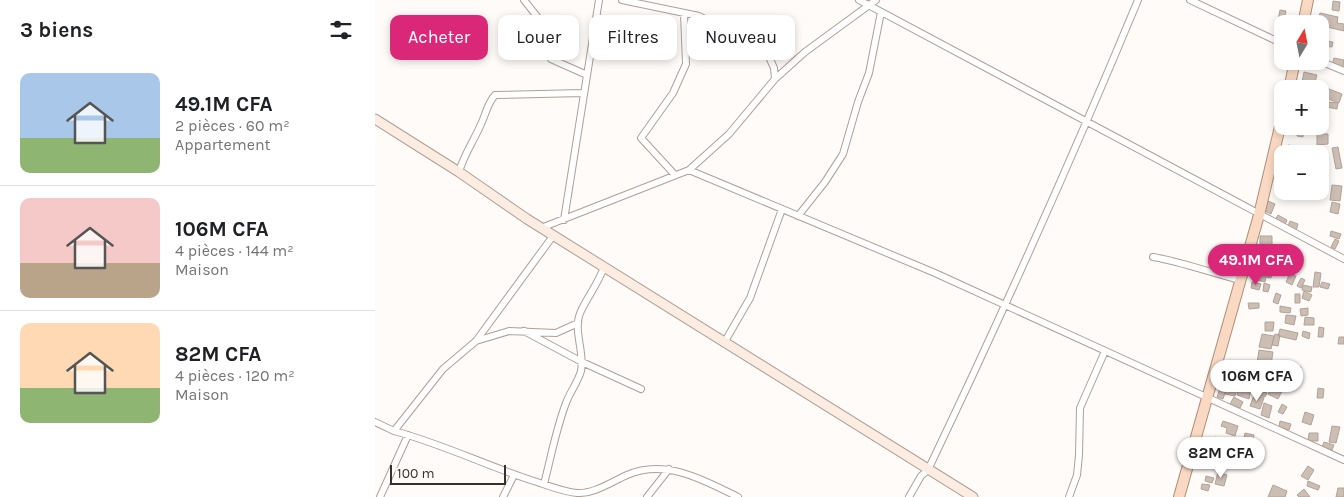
<!DOCTYPE html>
<html lang="fr">
<meta charset="utf-8">
<style>
body{margin:0;font-family:Karla,sans-serif;background:#f2f2f2;color:#202124;height:100vh;display:flex;flex-direction:column;font-size:19px;white-space:nowrap}
*{box-sizing:border-box;margin:0}
p{font-size:16px;color:#757577}
.icon{flex:none;width:28px;height:28px;fill:none;stroke:currentColor;stroke-width:2;stroke-linecap:round;stroke-linejoin:round}
.map{position:relative;flex:1;overflow:hidden}
.details{display:flex;flex-direction:column;background:#fff;width:375px}
.details>*{flex:none}
.banner{position:absolute;left:15px;top:15px;width:475px;height:45px;display:flex;gap:10px}
.needle{width:32px;rotate:10deg}
.fabs{position:absolute;left:899px;top:15px;display:grid;gap:10px}
.fabs a{display:grid;place-items:center;width:55px;height:55px;border-radius:10px;background:#fff;box-shadow:0 2px 8px #0003;font-size:25px}
.scale{position:absolute;left:15px;bottom:12px;width:116px;box-sizing:border-box;padding-left:5px;border:2px solid #37312d;border-top:0;font-size:14px;line-height:18px;white-space:nowrap;color:#37312d;-webkit-text-stroke:4px #fefbf9;paint-order:stroke}
.price{position:absolute;translate:-50% -42px;padding:0 11px;border-radius:18px;background:#fff;color:#222;font-size:16px;line-height:32px;filter:drop-shadow(0 1px 2px #0008)}
.price::after{content:'';position:absolute;left:50%;top:30px;width:15px;height:11px;margin-left:-8px;background:inherit;clip-path:polygon(0 0,100% 0,50% 100%)}
.price.active{background:#db2777;color:#fff}
ul{padding:0;list-style:none}
li{display:flex;align-items:center;gap:15px;height:125px;padding:0 20px}
li+li{border-top:1px solid #e0e0e0}
li span{display:grid;place-items:center;flex:none;width:140px;height:100px;border-radius:10px;color:#555}
li>.icon{margin-inline-start:auto}
span .icon{width:60px;height:60px;fill:#fffc;stroke-width:1}
li b{font-size:21px}
h2{display:flex;justify-content:space-between;align-items:center;height:60px;padding:0 20px;font-size:21px}
.pill{padding:0 18px;border-radius:10px;background:#fff;box-shadow:0 2px 8px #0003;font-size:18px;line-height:45px}
.pill.active{background:#db2777;color:#fff}
main{display:flex;flex:1;min-height:0}
.map>svg:first-child{display:block}
</style>
<main>
<section class="details">
<h2>3 biens<svg class="icon" aria-label="filters" viewBox="0 0 24 24"><path d="M4 7h16M4 17h16"/><circle cx="9" cy="7" r="2"/><circle cx="15" cy="17" r="2"/></svg></h2>
<ul>
<li><span style="background:linear-gradient(#a9c7e8 65%,#8fb573 0)"><svg class="icon" aria-label="home" viewBox="0 0 24 24"><path d="M3 11l9-7 9 7M6 9v11h12V9"/></svg></span><div><b>49.1M CFA</b><p>2 pièces · 60 m²</p><p>Appartement</p></div></li>
<li><span style="background:linear-gradient(#f6c9c9 65%,#b9a48a 0)"><svg class="icon" aria-label="home" viewBox="0 0 24 24"><path d="M3 11l9-7 9 7M6 9v11h12V9"/></svg></span><div><b>106M CFA</b><p>4 pièces · 144 m²</p><p>Maison</p></div></li>
<li><span style="background:linear-gradient(#ffd9b3 65%,#8fb573 0)"><svg class="icon" aria-label="home" viewBox="0 0 24 24"><path d="M3 11l9-7 9 7M6 9v11h12V9"/></svg></span><div><b>82M CFA</b><p>4 pièces · 120 m²</p><p>Maison</p></div></li>
</ul>
</section>
<div class="map">
<svg width="969" height="497" viewBox="0 0 969 497">
<rect width="100%" height="100%" fill="#fefbf9"/>
<path fill="#cdbeb4" stroke="#b1a399" d="M958 1 965 2 964 11 957 10Z
M905 10 911 11 906 32 901 31Z
M945 13 963 17 962 23 969 24V31L948 26 945 36V24H942Z
M950 41 958 42 957 47 949 46Z
M959 58 969 60 968 67 957 65Z
M929 72 942 75 938 89 926 87Z
M941 84 967 94 964 103 945 96V89H940Z
M953 102 963 103 962 109 952 107Z
M924 126H929L928 137 922 136Z
M942 134H953V144L942 145Z
M913 145 923 147 922 154H911Z
M963 147 967 168 961 169 957 148Z
M952 158 953 166 945 167V159Z
M945 183 952 184 951 190 946 189 945 196 940 194V191H945Z
M957 185 967 186 965 201 955 200Z
M893 201 900 204 896 214 888 210Z
M957 202 965 204 963 214 955 212Z
M903 215 912 220 910 225 900 220Z
M915 221 923 224 921 231 912 228Z
M956 231 966 234 964 239 955 236Z
M885 236H897V245H885Z
M960 239 964 241 960 249 956 247Z
M894 263 902 265 900 273 892 271Z
M913 264 922 266 921 271 912 270Z
M884 271 897 274 896 278 891 277 890 282 882 280Z
M940 272 946 273 944 287H938Z
M915 273 921 276 917 285 911 282Z
M926 278 930 280 926 288 922 286Z
M877 282 886 284 884 290 876 288Z
M947 282 955 284 953 289 945 287Z
M889 283 895 285 893 292 888 291Z
M928 285 937 287 936 292 927 290Z
M929 291 937 295 934 301 927 298Z
M901 293 906 295 903 304 898 302Z
M920 294H925V303H920Z
M873 303H884V308L874 309Z
M905 306 916 308 915 313 905 312Z
M933 308V315L926 316 925 309Z
M911 315 921 316 919 325 910 323Z
M930 317 939 318V325H929Z
M890 322H899L898 331H890Z
M944 327 949 328 948 337H943Z
M905 329 923 333 921 340 903 336Z
M928 331 935 333 934 339 927 336Z
M887 334 899 336 896 349 884 347Z
M900 334 905 335 903 346 897 345Z
M964 337H969V344H963Z
M884 350 898 352 896 365 882 363Z
M914 364 926 367 924 373 913 370Z
M855 365 865 366 864 375 854 373Z
M876 368 896 371 895 382 875 380Z
M849 376 855 378 848 399 842 397Z
M854 378 864 380 860 396 850 394Z
M864 386 876 389 874 399 862 395Z
M898 386 907 391 903 399 893 394Z
M943 388 949 389 948 398H942Z
M881 389 892 393 890 397 880 393Z
M879 395 889 398 885 409 875 406Z
M859 397 868 402 865 408 855 404Z
M889 403 897 406 894 418 886 415Z
M907 404 912 407 908 414 903 412Z
M930 412 939 415 936 425 927 422Z
M848 421 863 426 860 436 851 433 852 428 846 426Z
M905 421 916 424 914 430 904 427Z
M957 426 965 427 961 443 954 442Z
M870 433 879 435 878 440 869 438Z
M934 433H943V441H933Z
M840 437 851 441 849 448 837 445Z
M863 441 872 442 871 451 862 449Z
M949 442 959 445 957 450 947 447Z
M849 451 860 453 859 462 847 460Z
M933 466 939 470 933 480 926 476Z
M843 472 852 475 849 486 840 484Z
M831 476 839 478 837 483 830 481Z
M933 481 945 486 943 490 932 486Z
M827 484 835 485 833 491 826 489Z
M898 485 912 491 910 497H893Z
M963 488H969V497H961Z
M929 489 935 497H924L922 495Z"/>
<g fill="none" stroke-linecap="round" stroke-linejoin="round">
<g stroke="#afa097" stroke-width="8">
<path id="minor" d="M149 0 172 29 176 59 212 75
M247 0 324 16 361 35 385 37 399 68 400 79
M484 0 969 259
M815 0 908 44
M945 61 969 71
M314 170 560 273 969 460
M84 172C89 154 99 141 106 124 111 114 112 104 120 95L208 93
M300 175 266 138 298 93 311 64 309 13
M423 216 450 182 468 154 483 102 494 73 506 12
M189 220 224 0
M166 228 314 170 354 134 400 79 430 52 501 0
M778 257C808 262 836 273 865 280
M149 331 207 362 266 389
M101 341 134 331 181 333 203 323
M349 343 375 298 407 209
M0 422 19 431 68 369 101 341 178 236
M19 431C68 444 114 467 162 482 174 486 189 492 202 493 219 494 236 482 252 475 290 458 329 480 363 497
M169 484C176 457 181 429 191 403 195 392 203 382 206 371 210 352 197 329 206 311 213 296 223 284 229 267
M5 497 33 435
M128 497 139 475
M272 497 294 469
M534 497 546 476 553 470C627 315 697 159 763 0
M694 497 702 475 704 455 705 408 730 351"/>
</g>
<g stroke="#afa097" stroke-width="11">
<path id="secondary" d="M0 119 84 172 152 219 598 497"/>
</g>
<g stroke="#b38e75" stroke-width="12">
<path id="primary" d="M928 24 933 0
M914 89 920 61
M804 497 884 215 908 114"/>
</g>
<use href="#minor" stroke="#fff" stroke-width="6"/>
<use href="#secondary" stroke="#fcece1" stroke-width="9"/>
<use href="#primary" stroke="#fad9c4" stroke-width="10"/>
</g>
</svg>
<div class="fabs">
<a><svg class="needle" viewBox="-14 -14 28 28"><path d="M0-13l5 13h-10z" fill="#e53935"/><path d="M0 13l5-13h-10z" fill="#757577"/></svg></a>
<a>+</a>
<a>−</a>
</div>
<div class="scale">100 m</div>
<b class="price active" style="left:881px;top:286px">49.1M CFA</b>
<b class="price" style="left:882px;top:402px">106M CFA</b>
<b class="price" style="left:846px;top:479px">82M CFA</b>
<div class="banner">
<a class="pill active">Acheter</a>
<a class="pill">Louer</a>
<a class="pill">Filtres</a>
<a class="pill">Nouveau</a>
</div>
</div>
</main>
